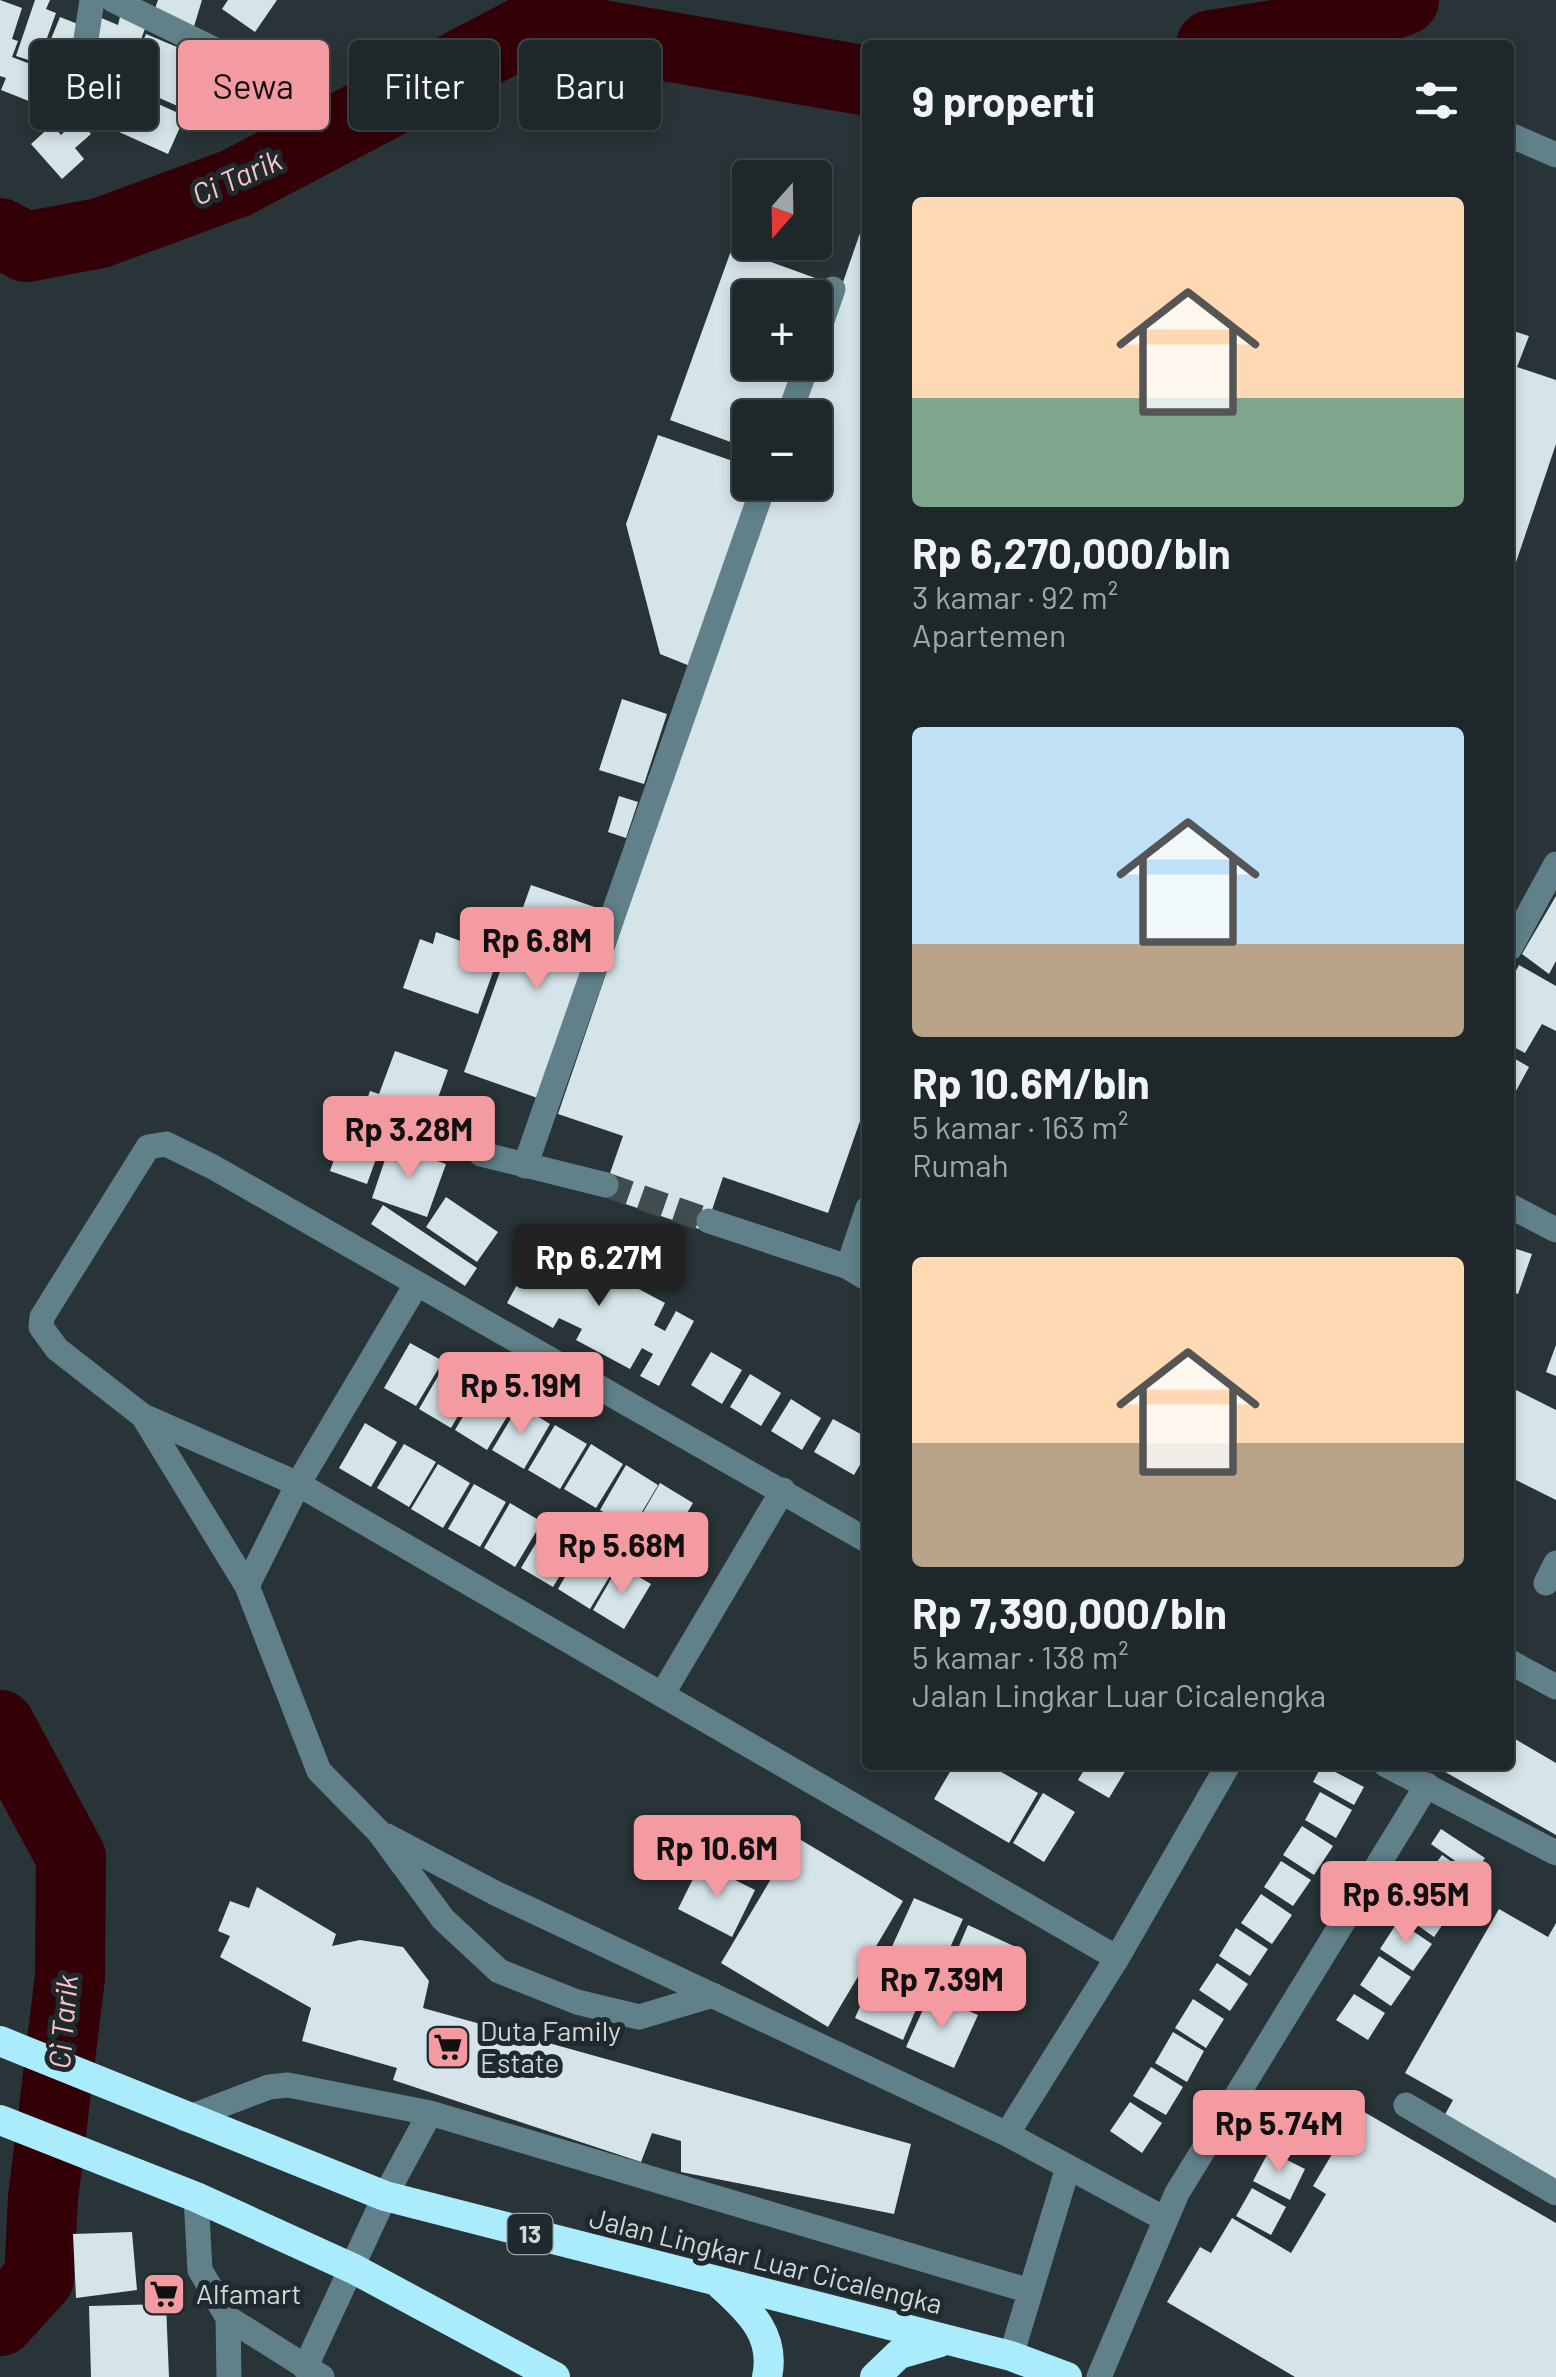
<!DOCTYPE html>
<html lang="id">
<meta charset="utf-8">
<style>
body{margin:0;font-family:Barlow,sans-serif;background:#2b3335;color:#f1f3f6;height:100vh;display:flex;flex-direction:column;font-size:38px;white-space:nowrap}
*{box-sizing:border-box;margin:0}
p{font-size:32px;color:#a1a5a8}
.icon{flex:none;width:55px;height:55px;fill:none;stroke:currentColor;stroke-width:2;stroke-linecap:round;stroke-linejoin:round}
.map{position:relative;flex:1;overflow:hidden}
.side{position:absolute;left:862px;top:40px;width:652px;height:1730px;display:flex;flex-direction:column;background:#1e2729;border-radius:10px;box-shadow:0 5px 15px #0003,0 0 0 2px #3c4446}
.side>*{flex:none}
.hud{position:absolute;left:30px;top:40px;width:682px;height:90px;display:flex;gap:20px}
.needle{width:65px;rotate:200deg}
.tools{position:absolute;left:732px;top:160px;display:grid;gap:20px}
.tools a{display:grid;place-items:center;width:100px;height:100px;border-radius:10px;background:#1e2729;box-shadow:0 5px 15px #0003,0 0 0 2px #3c4446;font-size:50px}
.price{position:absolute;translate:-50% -85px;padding:0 22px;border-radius:10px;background:#f49aa1;color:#111;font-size:32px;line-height:65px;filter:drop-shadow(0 2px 5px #0008)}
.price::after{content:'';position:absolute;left:50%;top:60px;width:30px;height:22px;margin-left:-15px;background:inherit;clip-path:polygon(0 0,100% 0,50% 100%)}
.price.current{background:#222;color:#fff}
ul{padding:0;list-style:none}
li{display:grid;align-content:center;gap:20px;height:530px;padding:0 50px}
li span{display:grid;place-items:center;height:310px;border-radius:10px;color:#555}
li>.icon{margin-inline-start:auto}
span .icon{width:180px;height:180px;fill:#fffc;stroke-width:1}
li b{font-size:42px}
h2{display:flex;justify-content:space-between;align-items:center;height:120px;padding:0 50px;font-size:42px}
.chip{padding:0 35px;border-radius:10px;background:#1e2729;box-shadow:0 5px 15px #0003,0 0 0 2px #3c4446;font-size:35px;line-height:90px}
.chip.current{background:#f49aa1;color:#111}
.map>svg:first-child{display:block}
</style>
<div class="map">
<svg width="1556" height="2377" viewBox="0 0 1556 2377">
<rect width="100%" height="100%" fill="#283437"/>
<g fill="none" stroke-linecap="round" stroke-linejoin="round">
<path stroke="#340008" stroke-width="70" d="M1211 45 1338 25 1404 0
M0 233 26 247 100 233 236 183 538 24 868 81
M0 1725 71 1857 70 1977 43 2198 39 2278 0 2321"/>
</g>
<path fill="#d5e4e8" d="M0 0 22 8 12 39 18 41 12 57 51 72 39 105 1 90 6 78 0 76Z
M35 0H50L46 9 56 13 38 63 16 56Z
M158 0H202L192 33 152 17Z
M228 0H277L255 32 222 9Z
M60 17 88 28 70 73 42 61Z
M99 17 118 25 120 17 146 26 130 69 86 52Z
M146 34 210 61 189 111 125 83Z
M94 59 127 71 118 98 85 87Z
M55 72 80 82 62 125 37 115Z
M136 94 185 116 168 154 119 132Z
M78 119 91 134 75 148 84 159 62 179 31 144 52 125 61 135Z
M868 210V1098L828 1213 723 1177 705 1231 602 1196 623 1136 558 1114 774 482H815V418H796Z
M732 248 829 283 815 321V298H750V362H801L781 418H750V449L670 420Z
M1510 330 1529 336 1517 367 1556 380V444L1511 577Z
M658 435 750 467V482H754L690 666 660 654 626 524Z
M622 699 667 714 644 784 599 770Z
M619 796 638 802 626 838 608 832Z
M531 885 609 912 543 1100 464 1072Z
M1556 896V961L1549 974 1522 954Z
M436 932 499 955 478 1014 403 988 420 939 433 944Z
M1519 965 1556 986V1031L1542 1024 1525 1053 1510 1045V982Z
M395 1051 448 1070 423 1140 387 1128 367 1184 330 1171 352 1109 362 1113 370 1091 379 1094Z
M1510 1056 1529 1067 1510 1102Z
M390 1145 446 1164 427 1217 372 1198Z
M446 1197 498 1232 477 1262 426 1227Z
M383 1205 477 1268 465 1286 371 1224Z
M544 1235 593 1262 582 1280 594 1287 603 1270 665 1303 654 1325 665 1331 676 1311 694 1321 659 1386 640 1376 653 1354 642 1348 630 1369 576 1340 582 1329 559 1318 553 1328 507 1303Z
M1510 1247 1532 1254 1518 1294 1510 1291Z
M410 1343 443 1361 416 1406 384 1388Z
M1556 1345V1376L1546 1372Z
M711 1352 742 1370 722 1404 691 1385Z
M445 1364 477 1383 451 1428 419 1409Z
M750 1374 781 1393 761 1426 730 1407Z
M481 1386 514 1405 487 1450 455 1430Z
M1510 1387 1556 1410V1500L1510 1477Z
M791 1399 821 1418 802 1450 771 1431Z
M519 1405 550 1424 524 1469 492 1450Z
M833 1419 868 1438V1451L854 1475 814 1452Z
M365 1423 397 1442 371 1487 339 1468Z
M555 1425 587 1444 560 1489 528 1470Z
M404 1444 436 1462 409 1507 377 1488Z
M591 1444 623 1464 596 1508 564 1489Z
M438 1464 470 1483 443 1528 411 1509Z
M626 1465 658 1485 632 1529 600 1510Z
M660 1483 693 1503 667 1547 634 1528Z
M474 1484 506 1502 480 1547 448 1529Z
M510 1503 542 1522 515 1567 484 1548Z
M548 1523 580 1542 553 1587 521 1568Z
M584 1544 617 1564 590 1609 558 1589Z
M619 1565 651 1584 624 1629 593 1610Z
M1510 1736 1556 1763V1835L1433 1765H1510Z
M954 1765H989L1038 1793 1009 1843 934 1799Z
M1087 1765H1129L1109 1798 1078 1780Z
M1322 1765 1364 1787 1354 1805 1313 1782Z
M1320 1792 1352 1810 1336 1838 1305 1820Z
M1043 1793 1075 1812 1044 1862 1013 1843Z
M1302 1826 1333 1846 1314 1875 1283 1855Z
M1441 1829 1485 1858 1474 1874 1431 1844Z
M796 1837 903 1901 828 2027 721 1963Z
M1442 1855 1473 1877 1454 1902 1423 1881Z
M1281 1861 1311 1880 1293 1906 1264 1887Z
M701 1863 755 1890 732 1937 678 1909Z
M257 1887 336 1934 332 1946 360 1940 403 1947 429 1981 423 2008 911 2144 894 2214 681 2172V2141L652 2133 641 2162 393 2080 397 2068 302 2041 311 2008 220 1957 230 1936 218 1931 230 1901 249 1908Z
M1419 1889 1452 1911 1434 1937 1402 1914Z
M1261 1894 1292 1915 1272 1944 1241 1923Z
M914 1898 963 1919 939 1972 890 1951Z
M1499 1909 1548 1937 1556 1923V2182L1443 2118 1453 2100 1405 2073Z
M1398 1921 1432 1944 1413 1971 1380 1949Z
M968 1925 1016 1947 993 2000 945 1979Z
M1236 1928 1268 1949 1250 1976 1219 1956Z
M1379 1956 1411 1977 1391 2006 1360 1985Z
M1217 1963 1248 1984 1230 2011 1199 1990Z
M878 1965 926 1986 903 2040 855 2018Z
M930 1994 978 2015 954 2068 906 2047Z
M1354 1994 1385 2013 1368 2040 1336 2020Z
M1193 1999 1224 2019 1206 2048 1175 2028Z
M1173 2032 1204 2051 1187 2082 1155 2063Z
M1151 2067 1183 2087 1166 2115 1133 2096Z
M1130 2102 1162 2123 1142 2153 1110 2131Z
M1359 2109 1556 2223V2377H1295L1167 2302 1200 2247 1211 2253 1232 2218 1291 2253 1326 2194 1313 2186Z
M1269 2151 1305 2169 1290 2200 1253 2181Z
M1252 2188 1286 2207 1271 2235 1236 2216Z
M132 2232 137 2290 76 2298 73 2234Z
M166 2304 169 2377H91L89 2306Z"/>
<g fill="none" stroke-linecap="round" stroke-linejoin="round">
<path stroke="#414c4f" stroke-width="25" stroke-dasharray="25 12" stroke-linecap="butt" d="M606 1185 709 1221"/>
<path stroke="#608189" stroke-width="25" d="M113 0 281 82
M83 110 82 65 92 0
M1510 135 1556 155
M815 341 833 289
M788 418 808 362
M1510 948 1556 864
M481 1154 606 1185
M525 1166 765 482
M1510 1206 1556 1230
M709 1221 848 1267 868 1279
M848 1267 868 1208
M143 1416 247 1586 319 1771 379 1832 443 1919 499 1971 577 2002 639 2017 713 1995
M868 1541 213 1167 166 1144 148 1147 42 1317 41 1327 57 1349 143 1416 298 1484 1117 1958
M1546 1583 1556 1563
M247 1586 298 1484 416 1285
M1510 1662 1556 1687
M663 1693 783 1490
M1386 1765 1556 1853
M387 1836 497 1894 1007 2134 1163 2218
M1406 2105 1556 2193
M185 2119 269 2087 288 2085 430 2113 1030 2291
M1007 2134 1117 1958 1228 1765
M196 2197 200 2270 228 2318 322 2377
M228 2318 229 2377
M1011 2356 1068 2167
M305 2368 385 2196 430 2113
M1099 2377 1177 2193 1427 1785"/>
<path stroke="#aaecfc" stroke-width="30" d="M0 2041 385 2196 1011 2356 1067 2377
M0 2120 196 2197 354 2269 555 2377
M721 2285C750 2311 776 2336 767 2377
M875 2377 899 2354 940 2342"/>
</g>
<defs>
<g id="supermarket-square" transform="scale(2.25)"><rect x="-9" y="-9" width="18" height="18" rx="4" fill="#f49aa1" stroke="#1e2a2d"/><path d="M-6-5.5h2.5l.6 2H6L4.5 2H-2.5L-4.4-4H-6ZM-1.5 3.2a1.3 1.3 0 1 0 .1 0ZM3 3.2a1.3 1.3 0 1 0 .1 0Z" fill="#111"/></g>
</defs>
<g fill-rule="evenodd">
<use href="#supermarket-square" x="448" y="2047"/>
<use href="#supermarket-square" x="164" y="2294"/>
</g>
<g text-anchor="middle" stroke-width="10" stroke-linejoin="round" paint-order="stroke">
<rect fill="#1e2a2d" stroke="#9ba3a5" stroke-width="2.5" x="507.5" y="2214" width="45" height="40" rx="8"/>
<g font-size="25" font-weight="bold" fill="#d0d7d9">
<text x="530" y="2243">13</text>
</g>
<g font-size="28" fill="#d0d7d9" stroke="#1e2a2d" text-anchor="start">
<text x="480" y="2041">Duta Family<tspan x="480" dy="32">Estate</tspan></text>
<text x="196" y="2304">Alfamart</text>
</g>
<g font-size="28" fill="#d0d7d9" stroke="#1e2a2d">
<text transform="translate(766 2261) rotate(14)" y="10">Jalan Lingkar Luar Cicalengka</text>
</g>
<g font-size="30" font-style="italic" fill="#fec1c4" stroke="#1e2a2d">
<text transform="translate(237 178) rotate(-24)" y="10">Ci Tarik</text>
<text transform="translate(64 2022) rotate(-85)" y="10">Ci Tarik</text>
</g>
</g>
</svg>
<div class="tools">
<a><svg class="needle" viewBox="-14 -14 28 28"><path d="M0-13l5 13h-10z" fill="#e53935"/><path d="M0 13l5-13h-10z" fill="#a1a5a8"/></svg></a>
<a>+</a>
<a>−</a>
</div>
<b class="price" style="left:537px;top:992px">Rp 6.8M</b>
<b class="price" style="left:409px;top:1181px">Rp 3.28M</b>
<b class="price current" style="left:599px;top:1309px">Rp 6.27M</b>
<b class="price" style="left:521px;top:1437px">Rp 5.19M</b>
<b class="price" style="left:622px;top:1597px">Rp 5.68M</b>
<b class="price" style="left:717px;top:1900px">Rp 10.6M</b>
<b class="price" style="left:1406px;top:1946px">Rp 6.95M</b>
<b class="price" style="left:942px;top:2031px">Rp 7.39M</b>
<b class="price" style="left:1279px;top:2175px">Rp 5.74M</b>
<div class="hud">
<a class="chip">Beli</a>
<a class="chip current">Sewa</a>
<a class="chip">Filter</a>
<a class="chip">Baru</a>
</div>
<section class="side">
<h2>9 properti<svg class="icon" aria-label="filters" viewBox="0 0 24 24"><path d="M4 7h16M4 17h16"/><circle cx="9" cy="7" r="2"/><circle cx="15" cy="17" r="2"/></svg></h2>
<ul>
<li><span style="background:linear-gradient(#ffd9b3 65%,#7fa58c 0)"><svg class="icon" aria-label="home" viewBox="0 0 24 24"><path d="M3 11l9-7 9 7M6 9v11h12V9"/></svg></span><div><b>Rp 6,270,000/bln</b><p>3 kamar · 92 m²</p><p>Apartemen</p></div></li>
<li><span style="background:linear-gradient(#bfe0f5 70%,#b9a48a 0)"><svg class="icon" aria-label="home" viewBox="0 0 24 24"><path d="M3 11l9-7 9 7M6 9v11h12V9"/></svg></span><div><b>Rp 10.6M/bln</b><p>5 kamar · 163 m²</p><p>Rumah</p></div></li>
<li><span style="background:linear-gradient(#ffd9b3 60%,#b9a48a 0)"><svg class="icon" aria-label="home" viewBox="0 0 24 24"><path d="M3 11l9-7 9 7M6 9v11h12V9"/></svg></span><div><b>Rp 7,390,000/bln</b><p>5 kamar · 138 m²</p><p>Jalan Lingkar Luar Cicalengka</p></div></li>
</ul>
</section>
</div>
